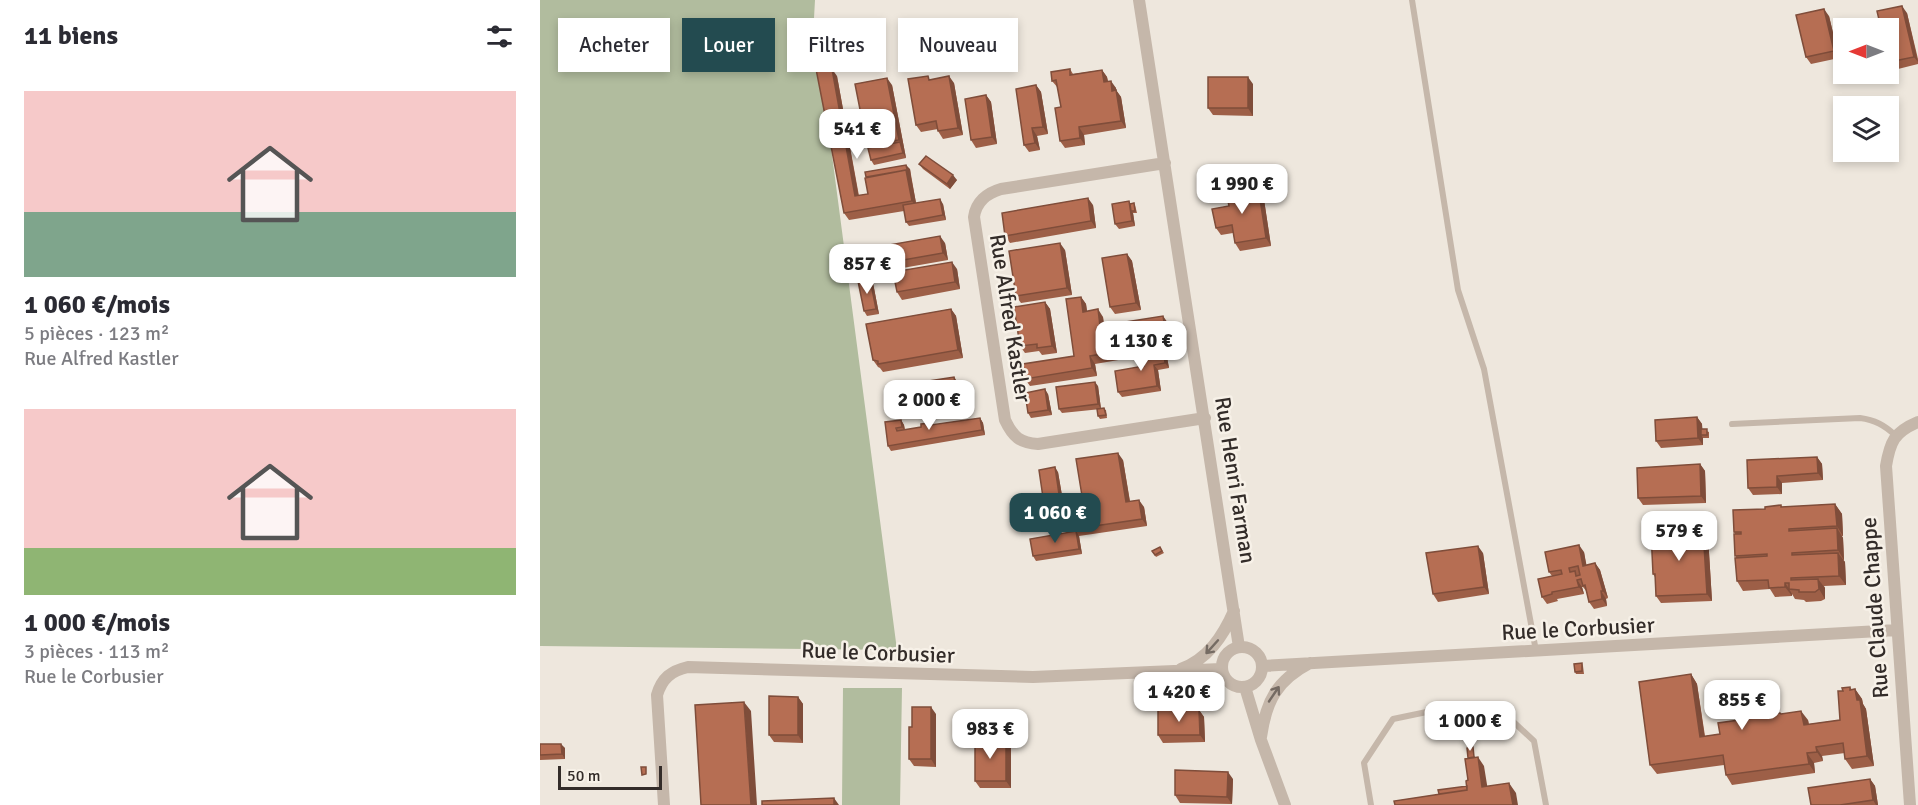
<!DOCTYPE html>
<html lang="fr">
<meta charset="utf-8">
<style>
body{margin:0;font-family:Signika,sans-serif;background:#f2f2f3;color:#2b2b33;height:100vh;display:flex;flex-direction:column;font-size:22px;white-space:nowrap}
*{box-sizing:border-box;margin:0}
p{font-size:20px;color:#7c7c81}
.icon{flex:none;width:33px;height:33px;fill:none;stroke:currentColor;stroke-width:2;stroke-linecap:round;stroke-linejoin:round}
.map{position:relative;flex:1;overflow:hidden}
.details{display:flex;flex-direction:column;background:#fff;width:540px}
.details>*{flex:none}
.hud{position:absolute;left:18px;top:18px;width:570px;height:54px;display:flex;gap:12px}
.needle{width:39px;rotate:270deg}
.tools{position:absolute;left:1293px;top:18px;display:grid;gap:12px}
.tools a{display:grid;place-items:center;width:66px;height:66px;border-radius:0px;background:#fff;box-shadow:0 3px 9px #0003;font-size:30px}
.scale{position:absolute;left:18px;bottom:15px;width:104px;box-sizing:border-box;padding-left:6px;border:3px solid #332c29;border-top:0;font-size:16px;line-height:21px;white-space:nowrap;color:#332c29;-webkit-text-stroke:4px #f7f1e8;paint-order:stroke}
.price{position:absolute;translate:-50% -51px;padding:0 14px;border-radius:12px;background:#fff;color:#222;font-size:20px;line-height:39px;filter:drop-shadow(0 2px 3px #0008)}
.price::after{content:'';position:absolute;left:50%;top:36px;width:18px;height:14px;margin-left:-9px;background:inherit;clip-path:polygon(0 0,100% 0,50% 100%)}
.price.selected{background:#234b50;color:#fff}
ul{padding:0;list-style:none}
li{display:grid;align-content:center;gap:12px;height:318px;padding:0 24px}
li span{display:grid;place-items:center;height:186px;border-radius:0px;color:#555}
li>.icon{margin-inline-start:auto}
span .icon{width:108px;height:108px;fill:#fffc;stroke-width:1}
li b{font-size:26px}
h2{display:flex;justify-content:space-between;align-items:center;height:72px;padding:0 24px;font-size:26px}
.chip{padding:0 21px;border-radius:0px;background:#fff;box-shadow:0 3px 9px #0003;font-size:21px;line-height:54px}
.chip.selected{background:#234b50;color:#fff}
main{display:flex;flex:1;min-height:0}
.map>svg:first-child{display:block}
</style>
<main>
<section class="details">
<h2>11 biens<svg class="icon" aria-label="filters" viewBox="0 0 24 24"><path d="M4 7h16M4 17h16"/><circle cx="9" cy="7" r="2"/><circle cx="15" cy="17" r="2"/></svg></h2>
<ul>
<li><span style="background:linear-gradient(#f6c9c9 65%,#7fa58c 0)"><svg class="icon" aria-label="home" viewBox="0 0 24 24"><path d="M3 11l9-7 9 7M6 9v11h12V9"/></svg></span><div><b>1 060 €/mois</b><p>5 pièces · 123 m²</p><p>Rue Alfred Kastler</p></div></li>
<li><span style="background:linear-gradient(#f6c9c9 75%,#8fb573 0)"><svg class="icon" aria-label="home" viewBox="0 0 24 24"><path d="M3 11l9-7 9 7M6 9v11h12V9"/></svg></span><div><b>1 000 €/mois</b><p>3 pièces · 113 m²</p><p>Rue le Corbusier</p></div></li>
</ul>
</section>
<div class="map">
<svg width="1378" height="805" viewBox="0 0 1378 805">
<rect width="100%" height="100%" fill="#eee7dd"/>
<path fill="#b1bc9e" d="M0 0H275L274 18 357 650 0 646Z
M303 688H362L360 805H302Z"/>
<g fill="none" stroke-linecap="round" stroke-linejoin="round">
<path stroke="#c5b7aa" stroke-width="6" d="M872 0 918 290 944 369 996 651
M1192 424 1320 418C1335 420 1344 425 1355 435
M831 805 824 763 853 719 925 704 965 714 994 741 1006 805"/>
<path stroke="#c5b7aa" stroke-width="12" d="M599 0 699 647
M625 163 461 189C447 193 436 202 434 217L465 420C473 437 480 443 498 444L665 418
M682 667a20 20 0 1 1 40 0a20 20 0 1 1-40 0Z
M722 666 1357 630
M641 669C668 659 683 636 694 611
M705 687 721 740 745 805
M721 737C726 701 737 680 770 663
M124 805 117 695C122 678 131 671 148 667L493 677 681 669
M1370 805 1346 466C1350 442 1354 432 1378 422"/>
</g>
<path fill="#9d5f47" d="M1367 13 1378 59V64L1354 70 1349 62Z
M1289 16 1299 58 1271 64 1266 57Z
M530 69 533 74 562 70 567 77 568 81 576 88V90L581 97 586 128 544 135 545 145 525 148 520 141 521 107 518 88 512 81Z
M297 76 319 196 328 194 370 169 376 203 403 204 406 220 369 226 366 222 364 211 309 220 304 213Z
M390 79 414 83 423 135 403 139 398 131V129L381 132 376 125Z
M713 84V116L673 115 668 108Z
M352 85 366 158 334 165 331 160 328 148 327 145Z
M496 85 501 92 508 134 497 136 500 150 489 152 484 145Z
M446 95 451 102 457 144 436 148 431 140Z
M379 164 417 180 410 189 383 169Z
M723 193 731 246 700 251 695 243 693 233 681 235 676 228 689 206Z
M589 201 590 204 594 203 595 205 597 213H593L595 226 579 229 575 224Z
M553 205 556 228 470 243 465 236Z
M405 243 408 260 334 273 329 266Z
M525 250 532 295 481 303 476 296Z
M587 254 592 261 601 310 575 314 570 307Z
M417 269 420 289 362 300 357 292Z
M333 283 339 314 327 316 324 311Z
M541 297 546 304 547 311 563 317 564 326 628 323 633 351 626 352 629 368 618 370 621 391 582 397 578 392 604 366 602 356 555 364 557 376 490 386 485 379 534 356Z
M505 302 510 309 517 353 502 355 499 351 485 353 480 346Z
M411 309 416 316 423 358 343 372 340 368 338 367 333 360Z
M419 384 423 405 358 415 353 407Z
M558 386 561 409 566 410 567 418 560 419 558 416 561 409 522 413 519 409Z
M508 394 512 415 491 418 488 413Z
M1157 417 1162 424V429L1169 432V438H1163V445L1121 448 1116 441Z
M440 418 443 423 445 435 351 451 348 446 361 420 364 425 365 430Z
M1277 457 1282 464 1283 480 1242 483V494L1213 495 1208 488Z
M583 460 590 501 604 507 607 526 539 536 542 554 496 561 493 556 535 531 534 529 544 508Z
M1160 464 1165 471 1166 503 1103 505 1098 498Z
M518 472 525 513 508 516 505 511Z
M1295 504 1302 514 1303 536H1302L1303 538 1304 560H1303L1305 562 1306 585 1284 586 1285 588V599L1281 601 1266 602 1264 600 1255 599 1252 594V596L1235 597 1230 589 1203 591 1197 581 1195 534 1194 532 1225 509 1241 505 1242 507Z
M1168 536 1172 601 1121 603 1116 596 1115 577 1113 574Z
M620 547 624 553 616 557 612 551Z
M1044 552 1046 565 1055 563 1060 570 1068 598 1066 599 1067 606 1054 609 1049 602 1047 592 1043 587H1042L1044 594 1017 599 1018 601 1007 604 1002 597 1012 576 1009 572Z
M943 553 949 594 898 602 893 594Z
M1042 663 1043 666 1044 674H1036L1035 672Z
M1151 674 1157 684 1165 736 1180 734 1230 716 1241 714 1268 720 1269 724 1300 720 1303 691 1310 687 1312 690 1315 689 1322 699 1323 704 1326 709 1334 766 1312 769 1305 759V753L1282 756 1283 761 1274 763 1275 773 1192 785 1186 775 1184 765 1117 774 1110 765Z
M258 697 263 704V743L234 742 229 735Z
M659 710 664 717 665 742 623 743 618 735Z
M396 714V767L374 766 369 759 372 727Z
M466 738 471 745V788H440L435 781Z
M0 744 25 748V759L0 760Z
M693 779 692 804 640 803 635 795Z
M1330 779 1335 786 1338 805H1271Z"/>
<path fill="#7f4d3a" d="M1362 6 1367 13 1378 62 1374 57Z
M1284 9 1289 16 1299 58 1294 51Z
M292 69 297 76 320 204 315 196Z
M562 70 567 77 569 89 564 82Z
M409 76 414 83 423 135 418 128Z
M708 77 713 84V116L708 108Z
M347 78 352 85 366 158 363 153 360 142 359 140Z
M571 81 576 88 577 98 572 91Z
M496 85 501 92 508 134 503 127Z
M576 90 581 97 586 128 581 121Z
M446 95 451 102 457 144 452 137Z
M539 127 544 135 545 145 540 138Z
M492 128 497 136 500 150 495 143Z
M366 165 370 169 371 177 368 173Z
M366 170 371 177 377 208 372 201Z
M413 175 417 180 410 189 407 184Z
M718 186 723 193 731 246 726 238Z
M548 198 553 205 556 228 551 221Z
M400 199 403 204 406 220 403 215Z
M589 201 592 206 591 211 593 213 595 226 592 221Z
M400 236 405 243 408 260 403 253Z
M520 243 525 250 532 295 527 288Z
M587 254 592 261 601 310 596 303Z
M412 262 417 269 420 289 415 282Z
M330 279 333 283 339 314 336 309Z
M541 297 546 304 548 319 543 312Z
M505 302 510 309 517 353 512 346Z
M411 309 416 316 423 358 418 350Z
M558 309 563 317 565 333 560 326Z
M623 316 628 323 633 351 628 344Z
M623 347 626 352 629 368 625 363Z
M550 356 555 364 557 376 552 368Z
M614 365 618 370 621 391 617 386Z
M414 377 419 384 423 405 418 398Z
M555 382 558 386 561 409 558 404Z
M505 389 508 394 512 415 508 410Z
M1157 417 1162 424 1163 435H1161L1163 438V445L1158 438Z
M440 418 443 423 445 435 442 430Z
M361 420 364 425 365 431 362 427Z
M578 453 583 460 591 509 586 502Z
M1277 457 1282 464 1283 480 1278 473Z
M1160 464 1165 471 1166 503 1161 496Z
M515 467 518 472 525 513 521 508Z
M1237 476 1242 483V494L1237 487Z
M599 500 604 507 607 526 602 519Z
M1295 504 1302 514 1303 536 1297 526Z
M1297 528 1303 538 1304 560 1298 550Z
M1163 529 1168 536 1172 601 1167 594Z
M536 531 539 536 542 554 539 549Z
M1039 545 1044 552 1048 573 1043 566Z
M938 546 943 553 949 594 944 587Z
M1298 553 1305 562 1306 585 1299 576Z
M1055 563 1060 570 1068 598 1063 591Z
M1278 579 1285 588V599L1279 589Z
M1037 580 1042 587 1044 594 1039 587Z
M1245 583 1250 590 1249 589 1252 594V596L1245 587Z
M1061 591 1066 599 1067 606 1062 599Z
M1151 674 1157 684 1166 746 1160 737Z
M1315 689 1322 699 1323 704 1326 709 1334 766 1327 756Z
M258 697 263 704V743L258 735Z
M204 702 211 711 217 805H211Z
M391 707 396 714V767L391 759Z
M659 710 664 717 665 742 660 735Z
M1261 711 1268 720 1270 735 1264 725Z
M466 738 471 745V788L466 781Z
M21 744 25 748V759L22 754Z
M1276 747 1282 756 1283 761 1277 752Z
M1267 753 1274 763 1275 773 1269 764Z
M938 757 944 766 949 797 942 787Z
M688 772 693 779 692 804 687 797Z
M1330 779 1335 786 1338 805H1336L1333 800Z
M969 783 976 793 978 805H973Z
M294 798 299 805H294Z"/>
<path fill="#b66e53" stroke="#7f4d3a" stroke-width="1.5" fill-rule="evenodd" d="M1362 6 1374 57 1349 62 1348 28H1341L1337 11Z
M1284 9 1294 51 1266 57 1256 15Z
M276 69H292L315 196 328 194 325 178 366 170 372 201 304 213Z
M530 69V75L562 70 564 82 571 81 572 91 576 90 581 121 539 127 540 138 520 141 515 108 521 107 516 80 512 81 511 72Z
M388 76 389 80 409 76 418 128 398 131 396 121 376 125 368 79Z
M668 77H708V108H668Z
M347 78 359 140 327 145 315 84Z
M496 85 503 127 492 128 495 143 484 145 476 89Z
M446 95 452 137 431 140 425 99Z
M360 142 363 153 331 160 328 148Z
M386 156 413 175 407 184 379 164Z
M366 165 368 173 366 170 326 177 325 172Z
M718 186 726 238 695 243 692 225 676 228 672 209 689 206 686 191Z
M548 198 551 221 465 236 462 213Z
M400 199 403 215 366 222 363 205Z
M589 201 592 221 575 224 572 204Z
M594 203 595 211H591L590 204Z
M400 236 403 253 329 266 326 249Z
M520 243 527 288 476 296 469 251Z
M587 254 596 303 570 307 562 258Z
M412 262 415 282 357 292 353 272Z
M330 279 336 309 324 311 318 281Z
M541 297 543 312 558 309 560 326 623 316 628 344 550 356 552 368 485 379 483 364 534 356 526 299Z
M505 302 512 346 497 348V344L480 346 474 307Z
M411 309 418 350 338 364V361L333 360 326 324Z
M623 347 625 363 614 365 617 386 578 392 575 371 604 366 601 351Z
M414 377 418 398 353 407 350 387Z
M555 382 558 404 519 409 516 387Z
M505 389 508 410 488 413 485 393Z
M564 408 566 415 558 416 557 409Z
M1157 417 1158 438 1116 441 1115 420Z
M440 418 442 430 348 446 345 422 361 420 362 427 356 428 357 431 381 427V424L391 423V425Z
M1161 429H1167V435H1161Z
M578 453 586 502 599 500 602 519 534 529 531 510 544 508 536 459Z
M1277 457 1278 473 1237 476V487L1208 488 1207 460Z
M1160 464 1161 496 1098 498 1097 468Z
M515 467 521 508 505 511 499 470Z
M1295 504 1297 526 1249 529V531L1297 528 1298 550 1252 553V555L1298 553 1299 576 1251 578V580L1278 579 1279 589 1275 592H1259V590L1249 589V583H1245V587L1229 588 1228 580 1197 581 1195 558 1227 556V554L1195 556 1194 534H1201V532H1194L1193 510 1225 509V507L1241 505V507Z
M1163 529 1167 594 1116 596 1115 574H1113L1111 531Z
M536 531 539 549 493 556 490 539Z
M1039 545 1043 566 1055 563 1063 591H1061L1062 599 1049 602 1045 585 1043 586 1041 579 1037 580 1039 587 1012 592V594L1002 597 998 579 1022 574 1021 570 1009 572 1005 552ZM1038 566 1040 575 1036 576 1035 571 1030 572 1029 568Z
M938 546 944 587 893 594 886 553Z
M620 547 622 551 615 555 612 551Z
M1042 663V671L1035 672 1034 664Z
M1151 674 1160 737 1180 734 1178 723 1199 720V718L1230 716V714L1240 713 1241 714 1261 711 1264 725 1300 720 1298 691H1303L1302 688 1310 687V690L1315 689 1317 700H1320L1327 756 1305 759 1303 743 1276 747 1277 752 1267 753 1269 764 1186 775 1183 755 1110 765 1099 682Z
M229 696 258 697V735H229Z
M204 702 211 805H161L155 705Z
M372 707H391V759H369V727H372Z
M618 710H659L660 735H618Z
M435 738H466V781H435Z
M0 744H21L22 754 0 755Z
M933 747 934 757 928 758 927 748Z
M938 757 942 787 969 783 973 805H855L854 801 927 790 926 781 928 780 925 759Z
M101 767H106V774L102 775Z
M635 770 688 772 687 797 635 795Z
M1330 779 1333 800 1300 805H1271L1268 788Z
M927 786V790L899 794 898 790Z
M294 798V805H222V801Z"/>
<defs><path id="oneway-shaft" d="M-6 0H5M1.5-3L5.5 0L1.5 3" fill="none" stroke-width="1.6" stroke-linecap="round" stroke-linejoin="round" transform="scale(1.5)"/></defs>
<g stroke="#756b63">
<use href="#oneway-shaft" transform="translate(672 647) rotate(132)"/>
<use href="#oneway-shaft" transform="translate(734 694) rotate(-56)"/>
</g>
<g text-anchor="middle" stroke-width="5" stroke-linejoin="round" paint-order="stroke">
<g font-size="22" fill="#332c29" stroke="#f7f1e8">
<text transform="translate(471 318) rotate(81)" y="8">Rue Alfred Kastler</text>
<text transform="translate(696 480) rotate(81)" y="8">Rue Henri Farman</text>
<text transform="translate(1334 608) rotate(-94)" y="8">Rue Claude Chappe</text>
<text transform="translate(1038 628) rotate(-3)" y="8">Rue le Corbusier</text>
<text transform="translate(338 652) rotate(2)" y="8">Rue le Corbusier</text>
</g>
</g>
</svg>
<div class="tools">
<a><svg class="needle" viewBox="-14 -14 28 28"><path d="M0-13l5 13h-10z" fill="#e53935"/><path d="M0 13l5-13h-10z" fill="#7c7c81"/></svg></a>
<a><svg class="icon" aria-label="layers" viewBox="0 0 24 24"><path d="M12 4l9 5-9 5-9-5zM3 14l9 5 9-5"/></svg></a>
</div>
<div class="scale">50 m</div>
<b class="price" style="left:317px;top:160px">541 €</b>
<b class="price" style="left:702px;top:215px">1 990 €</b>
<b class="price" style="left:327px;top:295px">857 €</b>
<b class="price" style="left:601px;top:372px">1 130 €</b>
<b class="price" style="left:389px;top:431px">2 000 €</b>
<b class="price selected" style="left:515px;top:544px">1 060 €</b>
<b class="price" style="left:1139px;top:562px">579 €</b>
<b class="price" style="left:639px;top:723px">1 420 €</b>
<b class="price" style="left:1202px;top:731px">855 €</b>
<b class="price" style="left:930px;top:752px">1 000 €</b>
<b class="price" style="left:450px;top:760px">983 €</b>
<div class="hud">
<a class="chip">Acheter</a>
<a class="chip selected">Louer</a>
<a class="chip">Filtres</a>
<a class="chip">Nouveau</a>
</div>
</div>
</main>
